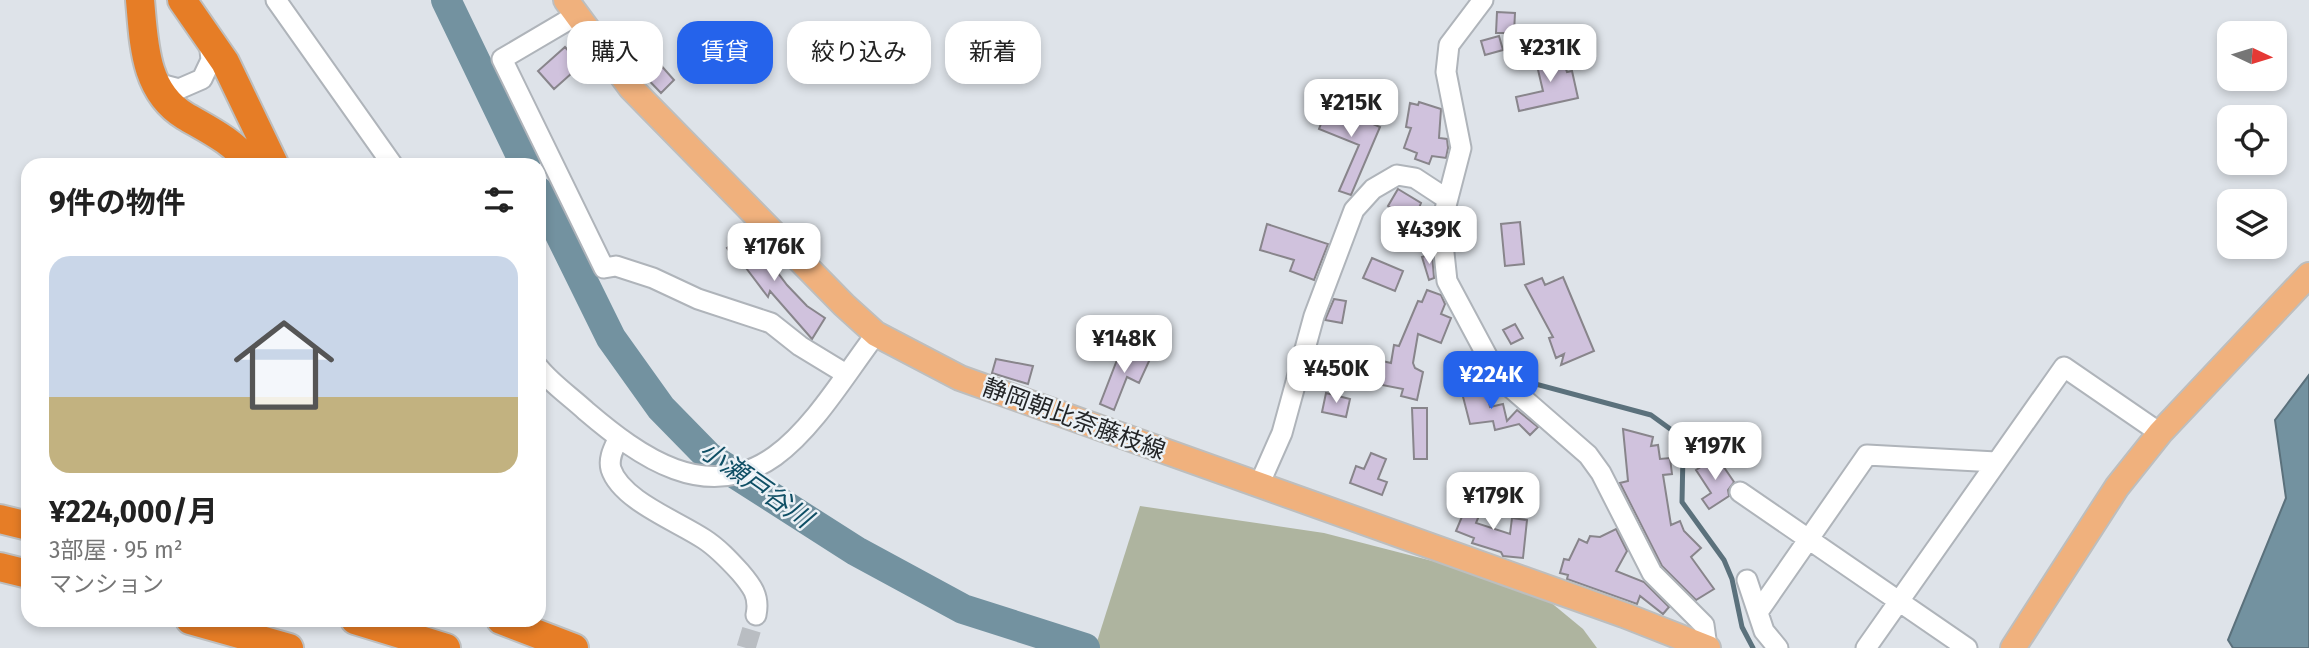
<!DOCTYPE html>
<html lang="ja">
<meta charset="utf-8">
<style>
body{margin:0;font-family:"Fira Sans","Noto Sans JP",sans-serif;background:#f6f6f6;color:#222;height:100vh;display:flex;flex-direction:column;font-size:26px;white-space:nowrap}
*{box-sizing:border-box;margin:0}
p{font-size:23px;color:#767676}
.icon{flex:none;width:38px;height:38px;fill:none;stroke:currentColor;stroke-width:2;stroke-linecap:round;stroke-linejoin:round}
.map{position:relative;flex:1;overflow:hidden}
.sheet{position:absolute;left:21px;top:158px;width:525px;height:469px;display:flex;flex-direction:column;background:#fff;border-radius:21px;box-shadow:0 4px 10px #0003}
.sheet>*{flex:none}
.guide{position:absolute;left:567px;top:21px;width:665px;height:63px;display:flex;gap:14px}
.needle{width:46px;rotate:94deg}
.buttons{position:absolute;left:2217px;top:21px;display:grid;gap:14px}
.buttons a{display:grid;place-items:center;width:70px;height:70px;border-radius:14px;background:#fff;box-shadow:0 4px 10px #0003;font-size:35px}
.price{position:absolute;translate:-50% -60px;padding:0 16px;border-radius:14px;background:#fff;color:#222;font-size:23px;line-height:46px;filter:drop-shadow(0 2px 4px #0008)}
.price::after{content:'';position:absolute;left:50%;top:42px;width:21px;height:16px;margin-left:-10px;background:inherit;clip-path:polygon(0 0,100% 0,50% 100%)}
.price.selected{background:#2563eb;color:#fff}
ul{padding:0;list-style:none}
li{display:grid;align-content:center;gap:14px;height:371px;padding:0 28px}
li+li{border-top:2px solid #e0e0e0}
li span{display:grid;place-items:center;height:217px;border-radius:21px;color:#555}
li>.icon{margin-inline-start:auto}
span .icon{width:126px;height:126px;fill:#fffc;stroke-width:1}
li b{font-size:30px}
h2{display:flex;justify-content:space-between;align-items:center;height:84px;padding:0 28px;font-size:30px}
.tag{padding:0 24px;border-radius:21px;background:#fff;box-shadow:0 4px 10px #0003;font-size:24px;line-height:63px}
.tag.selected{background:#2563eb;color:#fff}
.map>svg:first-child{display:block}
</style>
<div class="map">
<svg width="2309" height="648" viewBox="0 0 2309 648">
<rect width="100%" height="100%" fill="#dee3e9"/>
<path fill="#aeb49f" d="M1140 506 1324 533 1506 580 1543 596 1583 629 1597 648H1095Z"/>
<path fill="#7392a0" stroke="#5b717c" stroke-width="2" d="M2309 375V648H2233L2228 640 2286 498 2275 420Z"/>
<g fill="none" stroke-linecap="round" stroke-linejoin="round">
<path stroke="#5b717c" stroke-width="5" d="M1502 363 1524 381 1651 415 1673 431 1683 453 1682 502 1724 560 1732 579 1742 627 1753 648"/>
<path stroke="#7392a0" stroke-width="30" d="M446 0 525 164
M539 192 611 338 661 408 709 457 856 551 963 609 1085 648"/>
</g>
<path fill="#d0c2dd" stroke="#88858b" stroke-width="2" d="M1497 12 1515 13 1514 33H1496Z
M1499 36 1503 50 1485 55 1481 41Z
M565 47 581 65 554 89 538 71Z
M1558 51 1562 66H1565L1567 72 1572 71 1578 98 1519 111 1516 97 1543 91 1535 57Z
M650 53 674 80 661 93 636 67Z
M1419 102 1441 109 1439 138 1447 139 1448 148 1446 158 1432 156 1429 164 1415 159 1417 153 1404 148 1411 128 1406 127 1410 103 1418 105Z
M1328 106 1344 112 1346 108 1368 116 1366 121 1380 127 1351 195 1339 191 1359 145 1319 129Z
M1398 189 1421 203 1419 208 1430 215 1422 228 1388 206Z
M1520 222 1524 264 1505 266 1501 224Z
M1267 224 1328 244 1314 280 1290 271 1294 260 1260 250Z
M748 233 787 285 807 306 825 318 812 339 770 291 768 297 743 264 740 266 727 248Z
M1432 254 1434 278 1429 280 1422 257Z
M1372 258 1403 271 1395 291 1363 278Z
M1563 277 1594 351 1561 365 1564 354 1556 358 1549 338 1553 337 1525 285 1542 278 1545 285Z
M1427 290 1441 295 1445 304 1441 314 1451 318 1441 343 1418 334 1413 363 1415 368 1423 372 1417 400 1401 396 1403 389 1377 384 1382 361 1391 363 1394 345 1399 346 1418 301 1422 302Z
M1334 299 1346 301 1342 323 1325 320Z
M1515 324 1523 338 1511 344 1503 330Z
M1122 347 1150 359 1139 383 1127 377 1114 410 1100 404Z
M996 359 1033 366 1028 384 992 373Z
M1484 383 1490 407 1503 404 1507 421 1517 410 1538 427 1530 435 1519 424 1495 430 1493 421 1470 424 1461 389Z
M1326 393 1350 399 1346 417 1322 412Z
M1412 408H1427V459H1414Z
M1623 429 1653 437 1651 446 1658 445 1660 459 1670 458 1672 474 1663 475 1671 525 1680 521 1684 531 1701 548 1691 557 1714 589 1696 600 1662 566 1620 483 1628 481Z
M1371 453 1386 459 1378 479 1387 482 1382 495 1350 483 1356 466 1364 469Z
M1717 457 1734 482 1728 490 1729 496 1709 509 1702 499 1711 493 1696 470Z
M1471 495 1485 501 1476 523 1510 534 1512 518 1527 520 1523 558 1503 556 1501 552 1472 543 1474 538 1456 531Z
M1616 529 1627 551 1616 571 1644 582 1669 607 1663 614 1640 596 1637 604 1567 579 1568 575 1560 573 1564 559 1569 560 1579 539 1587 543 1590 536 1600 537Z"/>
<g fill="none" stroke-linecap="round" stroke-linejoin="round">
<path stroke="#b9bdc2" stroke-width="19" stroke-dasharray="19 10" stroke-linecap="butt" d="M746 648 756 615"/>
<g stroke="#afb4ba" stroke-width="23">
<path id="minor" d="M276 0 392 164
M1483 0 1449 45 1446 72 1461 148 1441 225 1447 281 1493 367 1510 387 1588 455 1601 473 1652 573 1704 625 1707 647
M575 16 502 59 604 268 616 266 653 278 698 299 771 323 800 346 846 374
M156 83 179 89 202 79 211 60 209 40
M539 368C552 384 571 397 586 411 640 457 706 505 775 456 814 428 847 372 876 334
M618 439C614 448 608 458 611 469 621 500 677 521 704 539 718 548 729 560 740 572 752 586 760 596 756 615
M1259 485 1282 433 1314 316 1354 210 1373 189 1397 175 1415 178 1447 199
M1740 492 1967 648
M1747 580 1764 631 1778 648
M1758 612 1867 455 1996 462
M1866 648 2064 367 2160 433"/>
</g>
<g stroke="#bdbebe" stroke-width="28">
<path id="major" d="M566 0 631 88 844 305 876 334 960 378 1624 615 1708 648
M2013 648 2117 487 2160 433 2309 275"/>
</g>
<g stroke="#bdbebe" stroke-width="32">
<path id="highway" d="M140 0C144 43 144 91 185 116 209 130 233 141 250 164
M182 0 225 62 274 164
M0 519 28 526
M0 567 28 574
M190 620 289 648
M355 620 446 648
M501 620 574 648"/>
</g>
<use href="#minor" stroke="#fff" stroke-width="19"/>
<use href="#major" stroke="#f0b17d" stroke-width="24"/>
<use href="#highway" stroke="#e67d26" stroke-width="28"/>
</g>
<g text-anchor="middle" stroke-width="5" stroke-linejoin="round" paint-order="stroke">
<g font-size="24" fill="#232527" stroke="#ebf1f6">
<text transform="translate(1074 419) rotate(20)" y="8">静岡朝比奈藤枝線</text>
</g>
<g font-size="26" font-style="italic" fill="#0f4f65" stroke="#ebf1f6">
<text transform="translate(756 484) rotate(35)" y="9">小瀬戸谷川</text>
</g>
</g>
</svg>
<div class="buttons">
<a><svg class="needle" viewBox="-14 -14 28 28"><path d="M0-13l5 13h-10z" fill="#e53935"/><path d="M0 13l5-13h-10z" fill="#767676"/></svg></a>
<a><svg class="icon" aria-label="locate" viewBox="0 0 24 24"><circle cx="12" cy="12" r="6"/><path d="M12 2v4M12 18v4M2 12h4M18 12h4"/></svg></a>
<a><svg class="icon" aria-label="layers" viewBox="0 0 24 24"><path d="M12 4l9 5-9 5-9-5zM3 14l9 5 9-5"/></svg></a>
</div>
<b class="price" style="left:1550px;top:84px">¥231K</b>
<b class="price" style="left:1351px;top:139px">¥215K</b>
<b class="price" style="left:1429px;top:266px">¥439K</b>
<b class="price" style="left:774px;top:283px">¥176K</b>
<b class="price" style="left:1124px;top:375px">¥148K</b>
<b class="price" style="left:1336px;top:405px">¥450K</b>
<b class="price selected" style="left:1491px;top:411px">¥224K</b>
<b class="price" style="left:1715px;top:482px">¥197K</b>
<b class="price" style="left:1493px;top:532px">¥179K</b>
<div class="guide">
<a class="tag">購入</a>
<a class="tag selected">賃貸</a>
<a class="tag">絞り込み</a>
<a class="tag">新着</a>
</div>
<section class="sheet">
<h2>9件の物件<svg class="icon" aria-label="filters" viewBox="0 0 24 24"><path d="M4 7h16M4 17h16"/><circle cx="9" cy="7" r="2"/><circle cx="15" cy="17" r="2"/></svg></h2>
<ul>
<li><span style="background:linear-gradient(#c9d6e8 65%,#c2b280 0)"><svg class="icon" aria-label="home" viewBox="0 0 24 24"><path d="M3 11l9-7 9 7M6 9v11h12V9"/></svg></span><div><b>¥224,000/月</b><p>3部屋 · 95 m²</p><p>マンション</p></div></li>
</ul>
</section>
</div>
